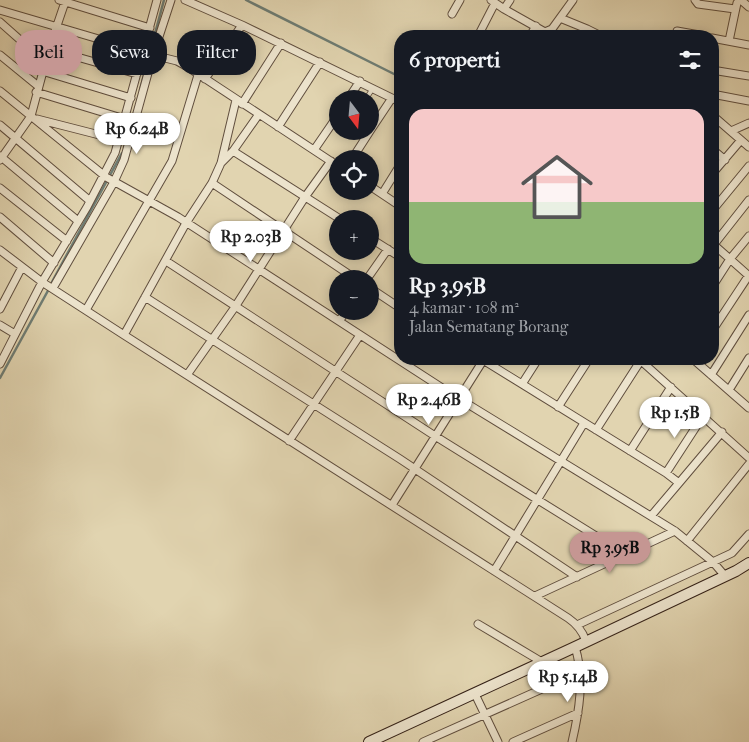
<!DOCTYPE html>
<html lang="id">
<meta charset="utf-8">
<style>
body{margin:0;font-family:"IM FELL French Canon",serif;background:#20242c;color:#f1f3f6;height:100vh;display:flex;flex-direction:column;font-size:19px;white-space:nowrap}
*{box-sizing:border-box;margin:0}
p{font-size:16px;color:#9ea1a6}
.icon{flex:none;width:28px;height:28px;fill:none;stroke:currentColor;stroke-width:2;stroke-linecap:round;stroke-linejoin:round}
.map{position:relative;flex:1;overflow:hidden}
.sheet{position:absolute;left:394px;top:30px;width:325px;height:335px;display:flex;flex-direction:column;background:#171b24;border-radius:20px;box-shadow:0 2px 12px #0003}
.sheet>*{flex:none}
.guide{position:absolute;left:15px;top:30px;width:304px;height:45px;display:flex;gap:10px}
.needle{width:32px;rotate:164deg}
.buttons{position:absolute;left:329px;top:90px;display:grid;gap:10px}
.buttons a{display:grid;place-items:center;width:50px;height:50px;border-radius:50%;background:#171b24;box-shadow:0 2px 12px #0003;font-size:25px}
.price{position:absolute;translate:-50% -42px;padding:0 11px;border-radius:18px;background:#fff;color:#222;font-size:16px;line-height:32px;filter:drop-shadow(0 1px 2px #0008)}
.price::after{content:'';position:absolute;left:50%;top:30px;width:15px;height:11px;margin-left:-8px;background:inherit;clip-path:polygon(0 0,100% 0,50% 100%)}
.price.on{background:#c59692;color:#111}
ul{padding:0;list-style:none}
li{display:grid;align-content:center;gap:10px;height:265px;padding:0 15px}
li+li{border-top:1px solid #363941}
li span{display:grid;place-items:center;height:155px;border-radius:15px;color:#555}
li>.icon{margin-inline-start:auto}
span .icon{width:90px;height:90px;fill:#fffc;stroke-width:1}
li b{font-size:21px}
h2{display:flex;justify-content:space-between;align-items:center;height:60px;padding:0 15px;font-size:21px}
.tag{padding:0 18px;border-radius:20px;background:#171b24;box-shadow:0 2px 12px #0003;font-size:18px;line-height:45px}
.tag.on{background:#c59692;color:#111}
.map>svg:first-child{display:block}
</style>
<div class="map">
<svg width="749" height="742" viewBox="0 0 749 742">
<rect width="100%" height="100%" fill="#e1d4b0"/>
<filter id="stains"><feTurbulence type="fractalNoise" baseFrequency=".004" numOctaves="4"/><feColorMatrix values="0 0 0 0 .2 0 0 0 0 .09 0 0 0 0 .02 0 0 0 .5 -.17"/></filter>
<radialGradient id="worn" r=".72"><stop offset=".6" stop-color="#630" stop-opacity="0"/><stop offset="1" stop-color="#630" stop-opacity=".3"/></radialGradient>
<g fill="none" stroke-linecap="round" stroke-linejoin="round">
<path stroke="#6e7c73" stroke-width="2.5" d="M246 0 400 77
M140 90 164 0
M52 282 122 153
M0 378 50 287"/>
<g stroke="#604e3e" stroke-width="5.5">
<path id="lane" d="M366 99 373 88"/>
</g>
<g stroke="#604e3e" stroke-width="9">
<path id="street" d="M59 0 150 28
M185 0 242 25 400 102
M491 0 504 9 545 32 552 29 573 0
M695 0 698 4 735 9
M741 0 749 7
M504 9 510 0
M0 10 143 52
M452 14 460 0
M560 18 587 29 601 36
M0 22 45 62
M677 31 705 36
M478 36 495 3
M530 36 536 26
M583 36 587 29
M712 38 749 45
M729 41 737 3 740 0
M49 49 137 74
M0 55 38 86
M153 55 177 61 186 66 338 166
M712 70 749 76
M42 71 131 98
M205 79 242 25
M0 91 106 177 178 217 453 395 675 531 713 562 725 576
M36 92 125 119
M712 94 749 101
M348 99 360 81
M242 104 281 43
M712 115 749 147
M37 119 119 140
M0 125 90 201
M278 127 320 62
M370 131 392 98
M731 131 749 123
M712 149 725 160
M314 150 338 115
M233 151 340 219
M0 156 78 221
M352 159 370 131
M0 160 31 116 49 49 65 2
M221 163 236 100
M712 174 741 140
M212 183 356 279
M370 186 400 206
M0 188 67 241
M382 194 400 165
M712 211 749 166
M0 217 54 263
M370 238 400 257
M712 243 749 276
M712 247 749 200
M0 250 42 282 124 335 568 618C577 624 582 630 586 641
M166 261 435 436 625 554
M367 279 388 249
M712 287 730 259 749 236
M53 288 114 182 124 160 153 55 171 0
M370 288 400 308
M145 297 400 459 577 577
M0 309 22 267
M86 310 172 161 198 75
M340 320 346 311
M0 325 15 334
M712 331 749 275
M124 335 186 223 212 183 221 163 233 151 259 114
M639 359 749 458
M693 359 749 408
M483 360 666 473 679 483 651 516
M0 364 42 282 87 207 115 153 157 0
M187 375 235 307 305 197 331 161
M711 375 749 315
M522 384 538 359
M729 390 749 358
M558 407 589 359
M596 430 641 360
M289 441 360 335
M630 451 671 387
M666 473 703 416
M679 483 722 432
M392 505 484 359
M687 541 749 464
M494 571 584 423
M535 596 675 531
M478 624 542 662
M577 625 732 553 749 534
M475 694 498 742
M423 742 580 672
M513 742 578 713
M572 742C579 712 585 678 575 647"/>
</g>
<g stroke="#352218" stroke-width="12">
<path id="secondary" d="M369 742 575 647 736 571 749 563"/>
</g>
<use href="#lane" stroke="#ece3cc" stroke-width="4"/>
<use href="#street" stroke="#ece3cc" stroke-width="7"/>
<use href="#secondary" stroke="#ece3cc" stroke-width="10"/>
</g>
<rect width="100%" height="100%" filter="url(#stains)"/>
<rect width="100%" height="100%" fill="url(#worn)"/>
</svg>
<div class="buttons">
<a><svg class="needle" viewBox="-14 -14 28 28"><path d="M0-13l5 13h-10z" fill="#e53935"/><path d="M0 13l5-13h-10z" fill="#9ea1a6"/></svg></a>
<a><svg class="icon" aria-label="locate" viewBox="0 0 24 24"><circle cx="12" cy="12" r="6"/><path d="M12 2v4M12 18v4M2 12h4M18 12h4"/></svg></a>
<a>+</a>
<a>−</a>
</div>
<b class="price" style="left:137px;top:155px">Rp 6.24B</b>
<b class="price" style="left:251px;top:263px">Rp 2.03B</b>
<b class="price" style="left:429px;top:426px">Rp 2.46B</b>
<b class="price" style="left:675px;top:439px">Rp 1.5B</b>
<b class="price on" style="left:610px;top:574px">Rp 3.95B</b>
<b class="price" style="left:568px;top:703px">Rp 5.14B</b>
<div class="guide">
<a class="tag on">Beli</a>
<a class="tag">Sewa</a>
<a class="tag">Filter</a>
</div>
<section class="sheet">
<h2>6 properti<svg class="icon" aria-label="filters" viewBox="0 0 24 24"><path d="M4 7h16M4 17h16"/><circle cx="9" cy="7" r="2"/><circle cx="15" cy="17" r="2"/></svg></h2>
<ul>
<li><span style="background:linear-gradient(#f6c9c9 60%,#8fb573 0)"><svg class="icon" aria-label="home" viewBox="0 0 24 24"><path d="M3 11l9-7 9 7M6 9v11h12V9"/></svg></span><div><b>Rp 3.95B</b><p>4 kamar · 108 m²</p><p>Jalan Sematang Borang</p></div></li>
</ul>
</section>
</div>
